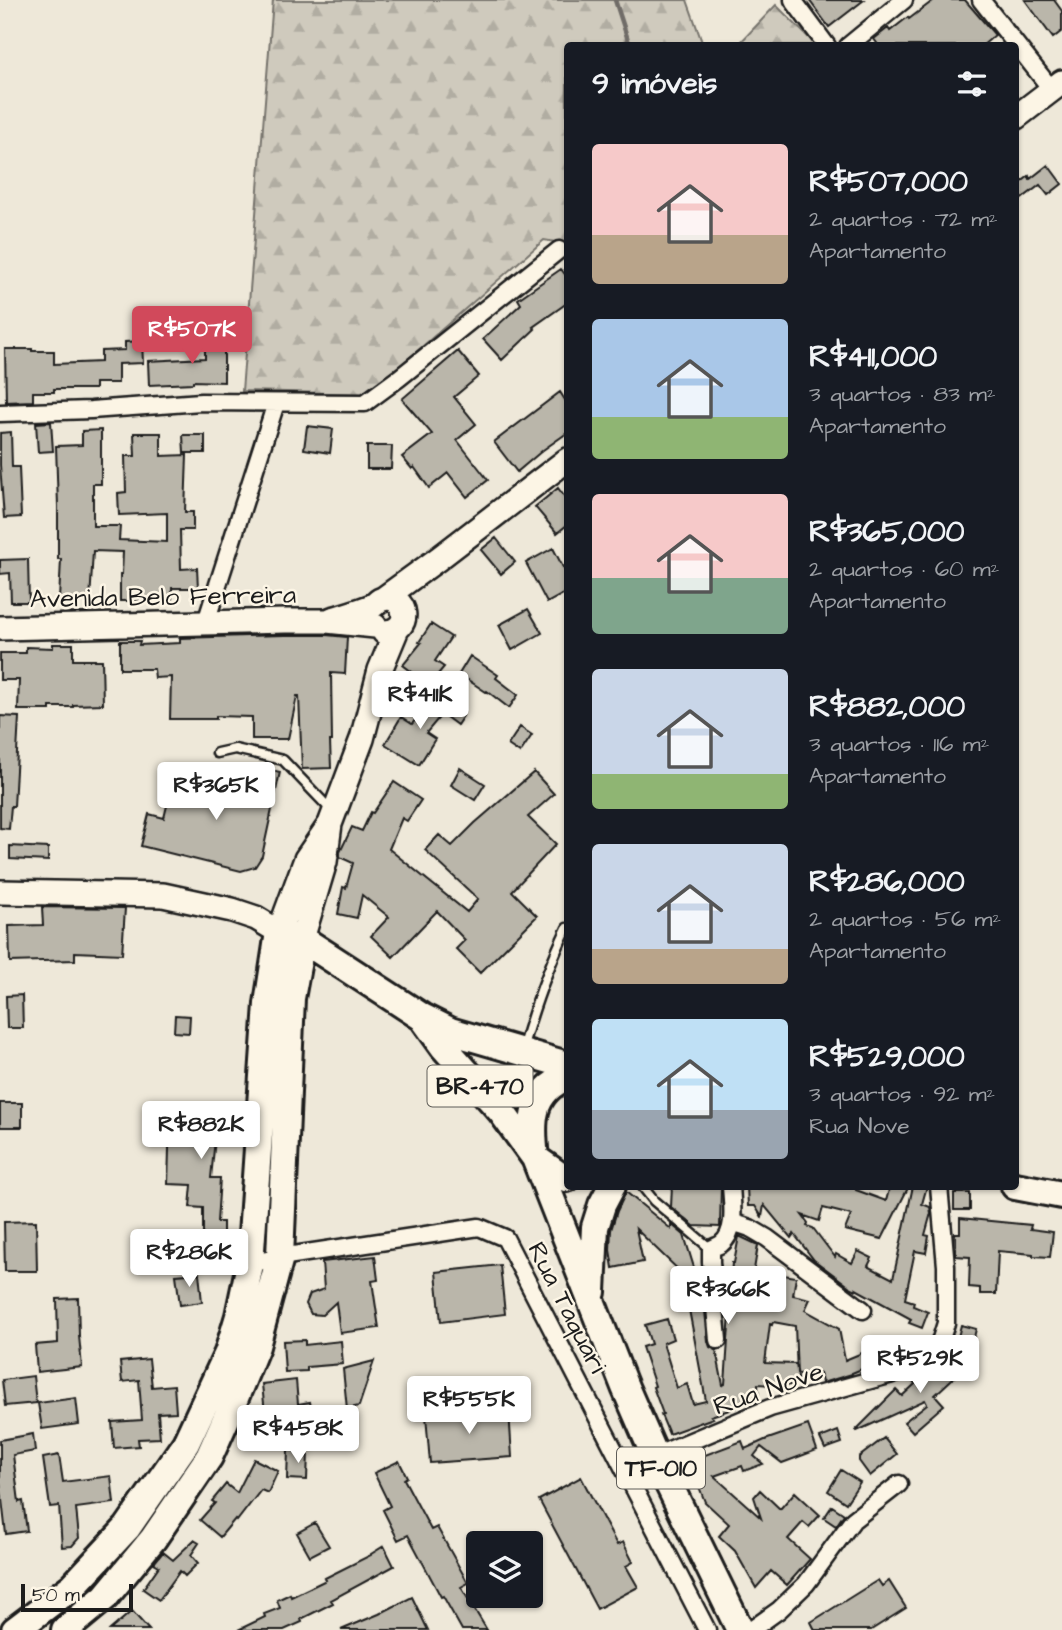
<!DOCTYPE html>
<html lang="pt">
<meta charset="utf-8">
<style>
body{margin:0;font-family:"Architects Daughter",sans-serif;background:#20242c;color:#f1f3f6;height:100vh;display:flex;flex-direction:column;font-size:26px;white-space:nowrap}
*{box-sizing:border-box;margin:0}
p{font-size:23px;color:#9ea1a6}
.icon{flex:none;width:38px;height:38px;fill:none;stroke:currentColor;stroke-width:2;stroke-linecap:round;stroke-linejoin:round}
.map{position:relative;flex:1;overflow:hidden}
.details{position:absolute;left:564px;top:42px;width:455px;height:1148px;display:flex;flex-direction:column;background:#171b24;border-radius:7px;box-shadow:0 2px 5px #0004}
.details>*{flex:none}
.fabs{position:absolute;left:466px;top:1531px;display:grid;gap:14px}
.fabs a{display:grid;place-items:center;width:77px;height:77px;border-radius:7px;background:#171b24;box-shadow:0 2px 5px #0004;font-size:35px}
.scale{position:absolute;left:21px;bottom:18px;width:112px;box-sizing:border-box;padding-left:7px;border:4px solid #1c1c1c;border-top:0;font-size:19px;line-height:24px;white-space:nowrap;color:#1c1c1c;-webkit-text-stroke:5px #fcf5e5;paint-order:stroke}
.price{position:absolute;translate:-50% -60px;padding:0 16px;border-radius:7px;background:#fff;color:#222;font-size:23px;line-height:46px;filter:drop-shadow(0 2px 4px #0008)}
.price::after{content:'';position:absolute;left:50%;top:42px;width:21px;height:16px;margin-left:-10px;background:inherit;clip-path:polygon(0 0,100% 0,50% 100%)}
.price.active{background:#d1495b;color:#fff}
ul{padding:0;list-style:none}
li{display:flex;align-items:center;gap:21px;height:175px;padding:0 28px}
li span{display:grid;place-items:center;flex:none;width:196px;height:140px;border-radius:7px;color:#555}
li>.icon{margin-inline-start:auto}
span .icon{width:84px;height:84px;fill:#fffc;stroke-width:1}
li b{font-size:30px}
h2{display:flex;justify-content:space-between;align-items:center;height:84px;padding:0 28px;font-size:30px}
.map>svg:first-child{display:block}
</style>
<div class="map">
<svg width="1062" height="1630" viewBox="0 0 1062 1630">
<defs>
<pattern id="forest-firs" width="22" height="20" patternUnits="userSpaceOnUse" patternTransform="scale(1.75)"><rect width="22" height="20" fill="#cfcabd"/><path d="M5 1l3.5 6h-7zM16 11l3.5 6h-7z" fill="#b1ada2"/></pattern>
</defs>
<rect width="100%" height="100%" fill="#eee8d9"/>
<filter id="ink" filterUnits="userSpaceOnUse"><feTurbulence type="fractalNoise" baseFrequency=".0143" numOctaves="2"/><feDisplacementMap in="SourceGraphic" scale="14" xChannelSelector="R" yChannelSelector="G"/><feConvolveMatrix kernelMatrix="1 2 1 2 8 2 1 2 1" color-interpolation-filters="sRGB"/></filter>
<g filter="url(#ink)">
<path fill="url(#forest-firs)" stroke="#76736c" stroke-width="2" d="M273 0H687L703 45 567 46V244L544 240 368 394 242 391Z
M776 5 814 43 815 45H738Z"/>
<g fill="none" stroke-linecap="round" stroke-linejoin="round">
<path stroke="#6f6c67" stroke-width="4.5" d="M615 0 630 46"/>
</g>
<path fill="#bab6aa" stroke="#1c1c1c" stroke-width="2" d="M809 0H864L829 27Z
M934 0H965L995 35 982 46H879L874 39 888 28 890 31 908 17 909 19Z
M1025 0H1054L1062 11V31L1053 38Z
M1048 165 1062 184 1048 195 1040 185 1015 204V187L1029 176 1030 179Z
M561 269 567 277V303L533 327 535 329 502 360 483 339 521 304 518 299Z
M205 333H224V382L193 381V383L149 385 148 361 205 358Z
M142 341 143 363 118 364V383H95V389H54V392H33V401L6 402 5 349H32V351H54V364L101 362V351L125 350V342Z
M458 351 479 376 454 397 476 424 457 440 488 480 467 497 448 473 429 488 414 467 412 469 402 457 432 434 402 399Z
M560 392 567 403V433L543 450 517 472 494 442Z
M51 422 53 451 38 452 36 423Z
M307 426 333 429 330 453 304 449Z
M101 430V484H93V526H120L119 540 167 542V513L119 515 118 493 126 492 125 456H135L134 433H161V456L187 455 185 512H193V530H180L181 569 197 568 198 588H172V602L152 603V601H120V574H122L123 552 93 551 90 601 59 600 61 559H58V506L56 446 82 445V431Z
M11 432 12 467H19L21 517 4 518 0 465V433Z
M183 435H205V453H184Z
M367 446H392L391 469H367Z
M558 488 567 500V525L557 533 535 507Z
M496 538 515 562 501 574 481 550Z
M553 548 567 575V592L547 603 526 563Z
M28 559 29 602H11L10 573 0 574V560Z
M528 609 542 633 512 650 499 625Z
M431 624 451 637 435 661 444 667 429 685 403 665 421 643 419 642Z
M285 635H326L347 637 345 674 331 673 332 741H330L331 768 302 769 299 696H297L288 739H252V717L216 716V719H170L171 677 155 678 154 669H120V641H140L139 645 180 643V638Z
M53 644H73V660H102L103 704 73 705V707H50V710H18L19 680H0V653H26V647L53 648Z
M470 656 498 675 496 678 518 695 509 708 487 691 486 692 459 674Z
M435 696 463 716 457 725 442 714 426 733 435 739 419 765 385 744 401 717 412 724Z
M0 716 19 717 14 806H11L9 829 0 828Z
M520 727 532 735 520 753 508 745Z
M460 768 485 784 475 800 451 785Z
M266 769 280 772 262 856 255 867 241 871 141 846 149 814 164 818 174 777 226 789 228 776 262 784Z
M534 772 554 794 528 817 556 844 512 891 537 916 480 973 456 949 465 940 437 911 393 957 371 936 389 917 362 895 357 918 338 914 343 887 346 888 353 863 340 857V852L352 827 362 831 371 812 373 813 394 782 421 800 407 821 402 818 389 849 467 912 478 899 425 850 439 835 452 846 475 823Z
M10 846 48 848V861L10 859Z
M42 907 125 908 122 954 75 952V960L10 962 9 926 43 925Z
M22 995 23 1028H7L6 996Z
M175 1015 190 1016 189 1033 174 1032Z
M0 1103H22V1127H0Z
M199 1109 244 1116 243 1143 215 1139 211 1178H220L217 1222H223V1244H203V1208L190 1207 192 1185 168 1184 170 1114 198 1115Z
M672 1186H721L720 1227 694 1226 671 1207Z
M747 1186H857L856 1190 886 1201 890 1186H909L882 1239 845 1230 851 1215 823 1208 819 1221 802 1215 808 1223 807 1226 813 1228 835 1257 836 1254 852 1263 858 1251 872 1258 868 1266 893 1279 913 1186H927L922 1204 930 1207 931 1213 925 1235 929 1236 926 1253 915 1251 905 1299 914 1302 913 1306 928 1312 922 1328 909 1323 911 1319 856 1289V1290L850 1287 814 1260 794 1234 791 1238 764 1205 762 1217 755 1206H748Z
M626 1192 671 1229V1224L684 1235 696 1274 698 1273 703 1291 708 1341 710 1347 716 1350 723 1385 725 1384 728 1340 732 1288H730L732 1263H734L739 1236 758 1245 754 1270 796 1277 793 1295 810 1299 805 1310 839 1329 845 1360 869 1350 874 1364 852 1373V1374L822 1383 820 1373 797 1374 795 1326 773 1322 772 1325 770 1324 765 1363 796 1364 799 1384 783 1386 758 1384 759 1401 734 1404 735 1408 711 1416 713 1418 669 1434 661 1415 663 1414 653 1387 655 1386 642 1347 651 1344 645 1325 667 1319 673 1339 663 1343 677 1388 687 1384 693 1404 706 1401 688 1304 686 1305 678 1280 686 1277 636 1229 643 1262 613 1268 610 1250 611 1230 617 1211Z
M954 1193H970V1210H954Z
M960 1218 1031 1225 1030 1229 1053 1232 1050 1257 1033 1256V1254L998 1251 996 1294H980V1288L969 1287 970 1257 956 1256 955 1233H960Z
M36 1221 37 1271H5L4 1222Z
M375 1256 378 1280 372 1281 379 1328 340 1333 336 1302 322 1315 311 1314 306 1304 310 1294 324 1289 322 1262Z
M500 1265 505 1314 441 1322 436 1272Z
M199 1273 202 1302 180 1305 176 1275Z
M78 1298 79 1336 82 1367 37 1372 35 1345 58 1343 57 1299Z
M961 1325 976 1329 972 1346 957 1341Z
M305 1340V1345L341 1341 343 1364 307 1367V1371L285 1372 283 1341Z
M904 1340 914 1352 907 1358 897 1361 889 1352Z
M953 1352 966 1366 935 1395 944 1405 913 1432 904 1422 927 1404 925 1400 857 1431 856 1430 896 1390 902 1396 915 1384 912 1379 919 1376 922 1379Z
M149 1359 152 1387 174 1385 176 1412 158 1413 160 1438 138 1439 139 1446 114 1448 112 1422 142 1420 139 1380 122 1382 120 1362Z
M374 1361 359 1406 347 1409 343 1369Z
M33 1376 36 1403 5 1406 2 1380Z
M296 1380 298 1404 310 1402 313 1418 297 1421 295 1447 256 1443 259 1422 266 1423 262 1384Z
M76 1398 79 1424 42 1429 38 1403Z
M509 1410 512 1457 430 1463 426 1416Z
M808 1425 817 1450 782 1463 761 1447 754 1456 763 1464 744 1471 742 1466 714 1476 761 1518 754 1497 760 1490 780 1509 795 1492 820 1515 809 1527 803 1522 788 1539 810 1559 787 1585 771 1571 756 1588 735 1551 719 1536 729 1524 705 1502 689 1461 742 1441 745 1449 767 1439 765 1440Z
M838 1431 842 1443 825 1449 820 1438Z
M33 1434 35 1451 13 1455 19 1502 23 1501 27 1531 6 1534 0 1482V1440Z
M884 1438 897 1454 870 1476 859 1461V1457Z
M288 1450 308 1451 307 1480 287 1479Z
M59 1455 63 1482 111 1476 114 1503 76 1508 79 1538 72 1546 62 1547 59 1506 50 1507 43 1458Z
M254 1459 278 1471 268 1493 261 1490 237 1521 235 1519 220 1537 200 1520 215 1503 212 1501 226 1484 237 1493Z
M399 1461 407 1477 404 1479 431 1530 437 1527 468 1583 461 1587 487 1630H462L443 1596 441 1597 408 1535 398 1540 383 1510 390 1506 374 1473Z
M841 1470 860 1482 846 1503 828 1491Z
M581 1477 617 1545 623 1542 633 1562 626 1566 638 1587 597 1609 539 1500Z
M832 1506 844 1514 836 1526 824 1518Z
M315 1523 329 1546 310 1556 297 1533Z
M194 1540 199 1543 191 1555 198 1563 185 1576 180 1571 159 1600 143 1589 159 1566 154 1563 163 1552 173 1560Z
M384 1546 394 1566 331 1600 333 1603 301 1619 302 1622 284 1630H238L265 1617 264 1614 280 1608 277 1600 290 1594 291 1597 326 1580 325 1578 371 1555V1554Z
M878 1580 882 1586 889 1581 906 1608 871 1630H815L811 1622Z
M412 1597 428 1630H341L379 1614Z
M132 1611 149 1630H110Z"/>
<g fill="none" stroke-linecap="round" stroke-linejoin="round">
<g stroke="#1c1c1c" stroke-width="13">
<path id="service" d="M217 753 235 749 283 760 332 811
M522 1049C534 1008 548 967 567 928
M642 1186 654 1201 711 1249"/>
</g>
<g stroke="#1c1c1c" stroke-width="21">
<path id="minor" d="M793 0 827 46
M981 0 1052 90
M848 46 904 0
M0 413 91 410 201 402 365 403 399 378 559 250
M206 622 276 403
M732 1222 750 1228 767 1238 863 1310
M250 1264 280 1257 479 1227 505 1238 707 1630
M718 1340 711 1262V1249C714 1247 718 1246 721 1244 737 1232 732 1203 731 1186
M655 1456 770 1408 889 1375 919 1365 933 1352 941 1339 946 1323V1266L939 1186
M751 1630 779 1610 806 1584 853 1520 899 1484"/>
</g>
<g stroke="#1c1c1c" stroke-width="28">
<path id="secondary" d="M1015 118 1062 82
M383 599 438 559 567 460
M332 619C345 615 361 611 374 605 378 602 378 600 383 599 407 593 414 632 384 632
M0 628 285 621H327L375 626
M0 892 163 895 232 910 256 918 279 932 306 859 330 824
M302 939 325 862 330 824 362 739 380 670 397 629"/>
</g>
<g stroke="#1c1c1c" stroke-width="32">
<path id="primary" d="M425 1021 443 1046 501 1111 535 1158 625 1387 655 1456 740 1630
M567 1077C529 1092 531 1124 535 1158L559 1175 567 1178
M1015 1186 1062 1195
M592 1292 595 1227 602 1205 612 1186
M15 1630 73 1586 127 1528 186 1443 228 1353 239 1316 250 1264 268 1004 279 932 302 939 422 1017 450 1031 567 1065
M65 1630 105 1597 153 1539 209 1457 230 1410 256 1346 280 1257 291 998 302 939"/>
</g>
<use href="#service" stroke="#fcf5e5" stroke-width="8"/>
<use href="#minor" stroke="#fcf5e5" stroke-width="16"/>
<use href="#secondary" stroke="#fcf5e5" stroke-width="23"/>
<use href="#primary" stroke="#fcf5e5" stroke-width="26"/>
</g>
</g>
<g text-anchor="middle" stroke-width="5" stroke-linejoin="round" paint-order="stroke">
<g fill="#fcf5e5" stroke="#5f5d58" stroke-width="2">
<rect x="427.5" y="1065.5" width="105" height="41" rx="5"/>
<rect x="617" y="1447.5" width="88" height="41" rx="5"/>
</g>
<g font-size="24" font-weight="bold" fill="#1c1c1c">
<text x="480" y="1094">BR-470</text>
<text x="661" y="1476">TF-010</text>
</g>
<g font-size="26" fill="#1c1c1c" stroke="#fcf5e5">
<text transform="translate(163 596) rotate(-1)" y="9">Avenida Belo Ferreira</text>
<text transform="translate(568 1307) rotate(63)" y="9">Rua Taquari</text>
<text transform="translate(768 1388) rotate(-19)" y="9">Rua Nove</text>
</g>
</g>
</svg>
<div class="fabs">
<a><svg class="icon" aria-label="layers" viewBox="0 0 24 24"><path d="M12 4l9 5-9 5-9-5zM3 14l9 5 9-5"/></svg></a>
</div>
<div class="scale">50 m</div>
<b class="price active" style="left:192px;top:366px">R$507K</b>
<b class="price" style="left:420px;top:731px">R$411K</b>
<b class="price" style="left:216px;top:822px">R$365K</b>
<b class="price" style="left:201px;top:1161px">R$882K</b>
<b class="price" style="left:189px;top:1289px">R$286K</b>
<b class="price" style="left:728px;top:1326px">R$366K</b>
<b class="price" style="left:920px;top:1395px">R$529K</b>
<b class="price" style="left:469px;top:1436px">R$555K</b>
<b class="price" style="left:298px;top:1465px">R$458K</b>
<section class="details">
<h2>9 imóveis<svg class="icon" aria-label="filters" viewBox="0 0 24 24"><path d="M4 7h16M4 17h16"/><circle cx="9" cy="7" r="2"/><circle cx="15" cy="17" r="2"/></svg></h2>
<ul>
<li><span style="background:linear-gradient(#f6c9c9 65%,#b9a48a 0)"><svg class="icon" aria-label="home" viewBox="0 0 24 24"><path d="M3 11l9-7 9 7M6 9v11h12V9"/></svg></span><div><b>R$507,000</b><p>2 quartos · 72 m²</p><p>Apartamento</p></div></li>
<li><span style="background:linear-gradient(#a9c7e8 70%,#8fb573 0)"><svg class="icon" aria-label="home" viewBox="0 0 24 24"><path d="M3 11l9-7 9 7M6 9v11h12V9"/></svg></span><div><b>R$411,000</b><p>3 quartos · 83 m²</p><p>Apartamento</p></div></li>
<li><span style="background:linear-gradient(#f6c9c9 60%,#7fa58c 0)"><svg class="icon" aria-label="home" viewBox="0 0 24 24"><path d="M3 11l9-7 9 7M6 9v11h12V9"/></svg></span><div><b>R$365,000</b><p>2 quartos · 60 m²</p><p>Apartamento</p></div></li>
<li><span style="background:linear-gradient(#c9d6e8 75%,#8fb573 0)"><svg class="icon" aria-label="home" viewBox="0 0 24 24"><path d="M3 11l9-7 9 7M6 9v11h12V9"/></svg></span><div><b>R$882,000</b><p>3 quartos · 116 m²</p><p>Apartamento</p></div></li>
<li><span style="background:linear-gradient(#c9d6e8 75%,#b9a48a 0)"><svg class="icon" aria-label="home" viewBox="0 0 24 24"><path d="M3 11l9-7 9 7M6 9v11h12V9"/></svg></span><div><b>R$286,000</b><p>2 quartos · 56 m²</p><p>Apartamento</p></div></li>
<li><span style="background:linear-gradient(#bfe0f5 65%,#9aa5b1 0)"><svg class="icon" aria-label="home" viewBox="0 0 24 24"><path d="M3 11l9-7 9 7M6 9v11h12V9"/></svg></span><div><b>R$529,000</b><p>3 quartos · 92 m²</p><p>Rua Nove</p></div></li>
</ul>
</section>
</div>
